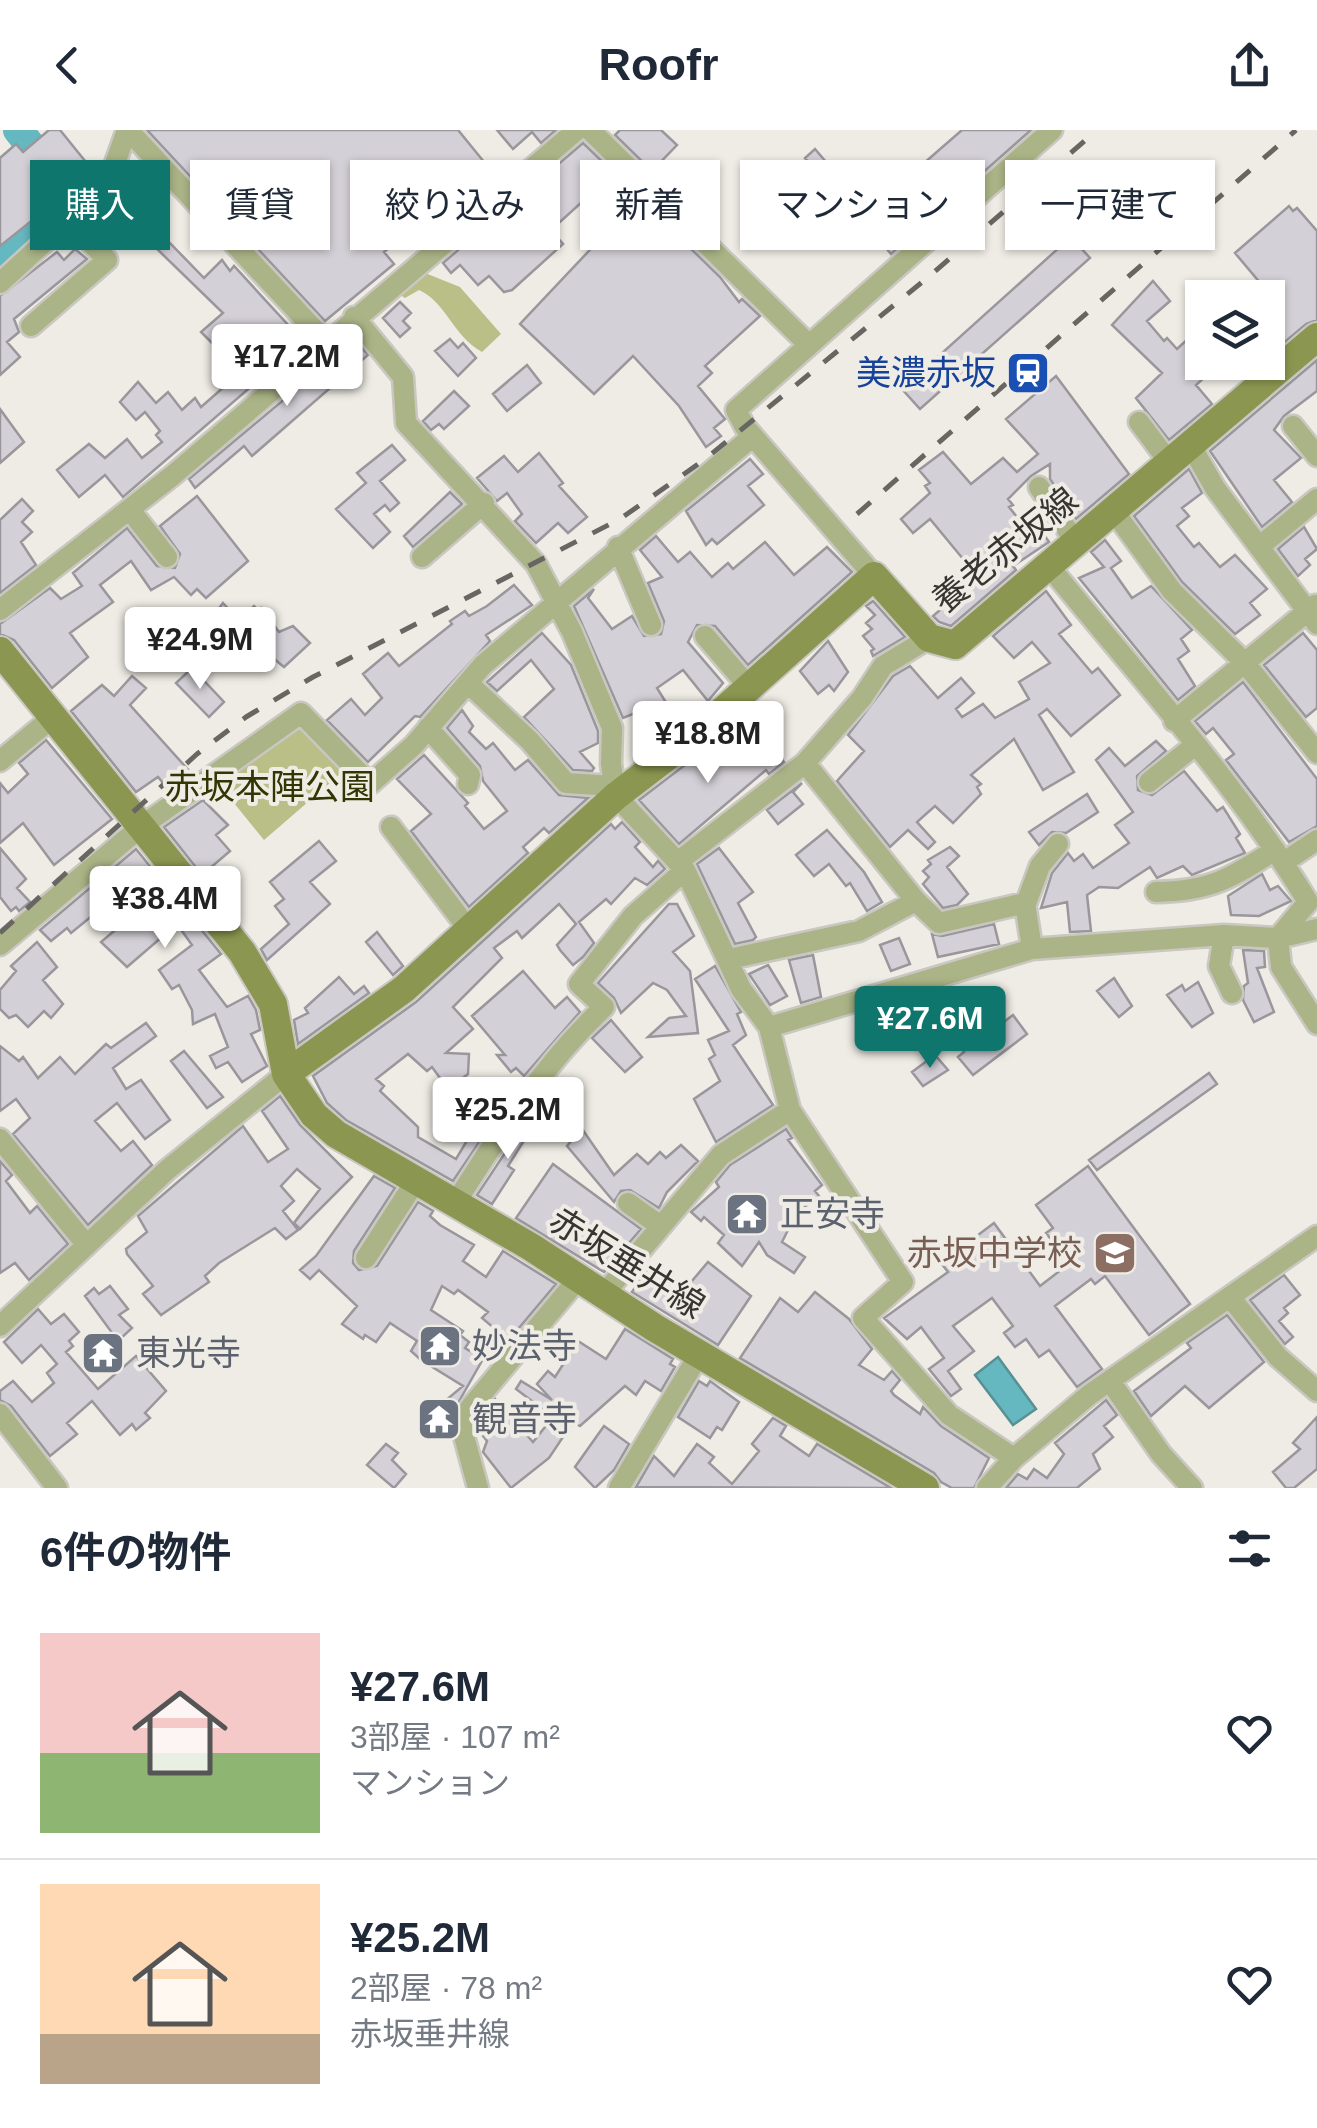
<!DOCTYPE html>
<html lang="ja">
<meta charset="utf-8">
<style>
body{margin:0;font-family:Helvetica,"Noto Sans JP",sans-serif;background:#f6f6f7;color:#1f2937;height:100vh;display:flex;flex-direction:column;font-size:38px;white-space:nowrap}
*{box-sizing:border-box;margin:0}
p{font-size:32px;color:#747a83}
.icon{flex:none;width:55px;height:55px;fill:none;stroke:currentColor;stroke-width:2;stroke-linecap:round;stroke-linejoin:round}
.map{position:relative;height:1358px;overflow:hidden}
.details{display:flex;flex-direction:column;background:#fff;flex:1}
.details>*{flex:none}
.banner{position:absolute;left:30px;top:30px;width:1258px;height:90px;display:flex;gap:20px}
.tools{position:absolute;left:1185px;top:150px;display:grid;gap:20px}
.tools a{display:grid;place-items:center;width:100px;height:100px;border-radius:0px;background:#fff;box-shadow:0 2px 8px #0004;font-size:50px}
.price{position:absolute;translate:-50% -85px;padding:0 22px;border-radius:10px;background:#fff;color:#222;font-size:32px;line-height:65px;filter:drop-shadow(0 2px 5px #0008)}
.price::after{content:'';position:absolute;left:50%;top:60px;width:30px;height:22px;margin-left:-15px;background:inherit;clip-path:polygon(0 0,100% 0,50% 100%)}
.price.selected{background:#0f766e;color:#fff}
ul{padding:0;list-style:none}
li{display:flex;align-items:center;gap:30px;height:250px;padding:0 40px}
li+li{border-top:2px solid #e0e1e3}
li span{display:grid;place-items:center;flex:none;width:280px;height:200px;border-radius:0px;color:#555}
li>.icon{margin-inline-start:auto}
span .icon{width:120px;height:120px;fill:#fffc;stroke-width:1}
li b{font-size:42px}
h2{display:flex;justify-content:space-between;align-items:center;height:120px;padding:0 40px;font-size:42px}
.pill{padding:0 35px;border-radius:0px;background:#fff;box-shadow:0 2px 8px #0004;font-size:35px;line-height:90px}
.pill.selected{background:#0f766e;color:#fff}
header{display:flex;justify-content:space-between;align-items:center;height:130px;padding:0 40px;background:#fff;font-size:45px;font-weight:700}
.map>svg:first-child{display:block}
</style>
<header><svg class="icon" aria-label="back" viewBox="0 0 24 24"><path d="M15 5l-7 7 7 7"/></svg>Roofr<svg class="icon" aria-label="share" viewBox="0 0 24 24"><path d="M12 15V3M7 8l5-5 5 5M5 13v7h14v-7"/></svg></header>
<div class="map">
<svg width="1317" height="1358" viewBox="0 0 1317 1358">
<rect width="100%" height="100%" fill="#efece5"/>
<path fill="#babe87" d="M415 139 460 157 501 204 482 222C453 206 446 172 419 160L405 168 399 164Z
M297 590 345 640 264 710 217 652Z"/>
<path fill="#65b7c0" stroke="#579095" stroke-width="2.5" d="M998 1227 1036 1279 1013 1295 975 1245Z"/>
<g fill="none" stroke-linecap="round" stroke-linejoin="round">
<path stroke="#65b7c0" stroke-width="30" d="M0 125 72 67 18 0"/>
</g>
<path fill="#d4d0d7" stroke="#99969c" stroke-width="2.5" d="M49 0H60L94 42 79 61 75 56 0 116V28L16 14 23 22Z
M147 0H458L498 49 440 99 429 85 384 122 394 134 325 191Z
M497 0H556L541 13 532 2 513 19Z
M620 0H661L677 15 652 41 655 44 615 5Z
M962 0H1031L891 124 861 88Z
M583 13 636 64 632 67 623 57 617 63 605 51 551 100 563 114 512 160 504 162 489 146 478 155 460 135 451 143 443 133Z
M815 19 850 60 840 68 805 28Z
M645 74 720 147 739 172 742 169 760 186 705 236 712 243 698 256 725 289 714 298 721 306 706 317 679 276 633 226 594 264 520 194 602 107 606 110Z
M1289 76 1293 81 1297 78 1317 101V190L1306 194 1268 226V181L1277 173 1235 123Z
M1071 107 1090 128 920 279 902 259Z
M165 108 204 148 222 130 230 141 234 136 290 197 283 204 291 212 272 229 252 213 231 232 201 202 223 183 156 118Z
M75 119 87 129 14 189 19 202 7 212 20 227 0 245V166L57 122 64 130Z
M1153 151 1170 171 1147 191 1164 211 1167 208 1177 219 1191 206 1202 221V232H1221L1196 255 1212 274 1169 310 1136 268 1162 243 1112 195Z
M400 172 411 183 403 191 410 198 400 207 383 188Z
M450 209 458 218 463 213 476 228 458 246 435 221Z
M355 210 368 225 252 326 244 316 195 358 189 349Z
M1317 230V261L1284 286 1274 300 1301 328 1274 350 1292 372 1262 397 1210 321Z
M527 235 541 253 507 281 493 264Z
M241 242 253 255 123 367 105 345 79 367 57 340 89 314 105 328 127 309 142 328 162 312 156 305 160 301 145 282 136 290 120 272 138 252 156 273 168 262 182 280 195 268 201 277Z
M1056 246 1129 344 1076 389 1050 349V334L1031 346 1008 369 1013 375 1009 377 1028 401 1038 396 1049 412 1013 436 1016 440 951 496 939 492 933 486 978 447 930 389 913 403 901 389 930 363 925 356 930 353 919 340 943 322 971 354 1003 328 1017 342 1038 324 1006 289Z
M454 261 469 276 444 299 439 294 431 300 423 291Z
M0 279 24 312 0 333Z
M392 315 405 330 380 351 399 373 390 381 385 375 374 384 390 402 373 418 336 379 366 353 357 343Z
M539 323 563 353 559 356 587 387 568 403 558 393 536 413 515 391 522 384 507 363 497 371 477 348 504 326 518 342Z
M750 329 763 344 748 356 764 375 717 414 712 409 706 415 686 381Z
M1189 339 1202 363 1182 378 1189 386 1177 396 1194 417 1199 413 1220 437 1235 425 1267 459 1250 473 1260 485 1235 504 1182 452 1134 386Z
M450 362 462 374 413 417 404 406Z
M197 366 248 431 206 468 197 459 191 465 174 447 151 460 131 431 100 455 113 472 70 503 88 527 52 558 14 510 0 504V494L50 458 61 469 82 456 73 443 127 398 157 436 175 438 180 424 160 396Z
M22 369 33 381 22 392 32 402 21 412 36 435 0 463V390Z
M1304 397 1317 419 1305 429 1310 435 1298 446 1278 419Z
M656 406 678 432 690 422 712 447 728 433 733 439 765 412 794 445 827 417 852 442 748 535 715 496 697 495 688 512 723 553 708 571 683 540 657 558 680 595 660 610 643 580 623 588 574 476 594 459 588 468 612 499 632 486 644 506 661 504 664 491 648 453 662 447 640 420Z
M1105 410 1121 431 1111 438 1132 468 1151 456 1192 500 1181 509 1189 521 1178 529 1195 556 1178 570 1079 448 1104 437 1091 422Z
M514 455 532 475 486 505 490 511 420 587 415 586 368 632 327 590 351 569 365 585 382 568 363 544 388 523 399 536 452 494 450 491 465 481 469 486 487 476Z
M1046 461 1071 495 1059 504 1092 543 1098 538 1120 565 1071 606 1047 579 1039 585 1074 642 1043 660 1014 609 971 645 981 654 977 657 981 664 953 693 935 676 917 692 935 712 928 719 908 700 890 717 837 651 864 621 848 605 893 546 910 536 938 568 961 548 974 563 956 579 962 587 983 574 995 588 1029 569 1019 552 1050 533 1032 512 1014 528 993 506Z
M873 471 905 507 873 526 871 521 874 519 863 506 872 499 866 493 875 485 866 476Z
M223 473 239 490 254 476 258 481 261 478 279 502 293 496 310 513 284 537 256 514 246 523 212 488Z
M542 503 571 535 598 601V613L580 622 594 638 592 641 573 640 524 587 554 559 531 530 497 561 487 552Z
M1303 503 1317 520V578L1306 587 1264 535Z
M828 511 848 542 834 561 829 555 818 564 800 541Z
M192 538 224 572 209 587 176 553Z
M132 546 146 558 130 575 192 644 169 660 158 647 136 662 71 581 102 555 114 566Z
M1243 552 1317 649V696L1289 712 1226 630 1234 624 1213 598 1206 604 1195 591Z
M462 580 473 596 469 602 486 619 493 613 515 640 528 630 559 665 588 668 549 703 544 698 523 717 528 723 469 777 411 701 431 684 397 649 424 625 468 673 465 676 484 699 507 681 483 651 480 636 447 598Z
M757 606 761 612 765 608 784 632 769 644 766 640 679 714 639 670 698 625 703 632 731 609 740 620Z
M46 610 112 689 54 735 23 693 0 713V653L8 663 28 644 19 633Z
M1156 611 1166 621 1137 646 1138 660 1152 665 1184 641 1217 681 1223 677 1240 704 1236 708 1245 723 1192 745 1183 736 1157 748 1150 737 1118 758 1099 757 1087 765 1091 801 1070 802 1067 772 1041 778 1052 743 1068 723 1074 731 1083 724 1093 738 1129 713 1115 695 1133 682 1096 630 1109 618 1125 636Z
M802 653 793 662 803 674 778 694 767 680Z
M1087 664 1098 682 1066 703 1052 702 1039 715 1029 702Z
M203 670 228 695 216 705 230 721 202 745 164 697Z
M622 692 640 712 635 717 653 737 658 731 665 739 647 755 635 748 611 774 606 769 579 792 594 813 583 827 573 835 560 820 557 815 576 794 559 774 522 808 517 801 494 818 502 828 453 877 473 899 446 923 469 924 468 944 448 959 432 937 427 941 408 924 376 949 384 956 380 961 418 997V1007L456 1029 487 977 499 965 507 971 453 1051 346 990 327 973 313 946 416 872 611 694 615 699Z
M827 700 864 742 882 772 867 781 850 753 846 756 829 734 814 746 796 725Z
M319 711 336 731 310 752 330 774 267 830 261 819 289 794 275 776 284 769 270 752Z
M950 717 959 726 947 737 968 764 957 775 943 778 923 754 929 747 923 741 931 734 928 730Z
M0 718 26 749 17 758 30 772 19 781 16 777 11 781 0 767Z
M719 718 753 762 738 773 756 807 753 810 735 814 697 734Z
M136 719 221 824 199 840 227 877 248 866 256 880 260 900 251 904 267 936 242 952 228 932 216 938 210 926 228 917 215 884 193 894 192 880 179 855 172 859 159 840 192 815 177 794 127 837 101 812 114 801 98 781 71 803 67 798 51 811 40 800Z
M1262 744 1270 760 1278 756 1291 771 1259 786 1231 785 1228 766Z
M669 774H677L694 806 673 822 690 841 698 903 648 907 669 888 686 886 667 860 653 853 621 883 614 868 598 853Z
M994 794 999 814 938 827 932 804 942 806Z
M377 802 403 836 393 845 366 812Z
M899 808 910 834 891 841 880 815Z
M37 812 57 837 43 850 63 874 51 888 44 881 28 897 16 885 9 888 0 879V860L16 841 11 836Z
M1243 820 1264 821 1265 837 1257 838 1274 882 1254 892 1243 870 1244 856 1248 853Z
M813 825 821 867 801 873 789 830Z
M768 835 787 866 770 875 749 844Z
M715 836 741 882 737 884 746 905 733 915 773 975 716 1012 694 969 720 951 709 929 715 925 708 910 729 901 695 849Z
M523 841 555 878 567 867 580 882 524 946 516 938 511 942 497 925H505L472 886Z
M339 847 354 864 364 856 369 863 298 914 294 890 308 883 305 878Z
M1114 848 1132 876 1119 887 1097 861Z
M1198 852 1213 883 1192 897 1167 865 1182 855 1185 861Z
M1013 885 1027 904 973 945 958 927 964 922 955 909 970 897 980 910Z
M611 890 642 927 625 942 592 908Z
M146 893 156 906 113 938 126 959 141 950 170 990 145 1009 117 973 95 991 121 1021 133 1011 152 1035 88 1095 13 1004 30 988 16 969 0 981V916L19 931 23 927 38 948 60 927 75 944 106 914 111 918Z
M184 921 223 967 207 978 171 931Z
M935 925 948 940 923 956 912 942Z
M1209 943 1217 954 1097 1040 1089 1030Z
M280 966 300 995 352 1047 300 1099 294 1093 320 1059 297 1039 281 1056 294 1071 283 1081 298 1100 286 1109 275 1098 219 1133 205 1146 209 1152 161 1185 143 1164 153 1156 127 1124 126 1119 147 1102 138 1086 243 996 268 1032 288 1019 262 981Z
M529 987 544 998 536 1010 525 1009 508 1036 514 1040 492 1074 477 1065Z
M580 996 614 1045 637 1024 648 1034 660 1022 666 1028 681 1015 698 1031 667 1062 659 1078 630 1060 621 1061 614 1072 567 1016 571 1011 567 1007Z
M786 999 792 1008 788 1010 822 1055 815 1061 819 1066 799 1081 803 1086 790 1096 782 1112 805 1127 794 1143 767 1125 759 1112 742 1136 718 1113 724 1105 704 1087 701 1091 691 1082 719 1057 716 1052 730 1035Z
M0 1031 12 1045 6 1051 30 1083 37 1076 68 1114 29 1150 15 1133 0 1143Z
M553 1034 641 1099 604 1142 516 1088Z
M1088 1036 1190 1174 1149 1205 1105 1146 1095 1154 1091 1149 1055 1176 1102 1239 1077 1257 1049 1220 1039 1227 1026 1209 1015 1217 1004 1203 1013 1196 992 1168 953 1196 974 1221 948 1241 961 1259 951 1266 929 1239 944 1228 921 1197 907 1209 884 1188 948 1142 941 1133 994 1093 1040 1156 1070 1133 1046 1103 1053 1098 1036 1075Z
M374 1046 395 1058 354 1121 353 1133 359 1140 377 1136 418 1072 433 1081 430 1086 440 1095 474 1115 463 1131 486 1147 503 1121 556 1154 503 1217 498 1212 501 1204 482 1188 488 1182 458 1160 454 1164 442 1156 431 1180 463 1201 460 1205 469 1212 465 1218 483 1229 445 1296 432 1307 420 1292 463 1256 421 1230 411 1221 417 1211 390 1193 376 1212 365 1205 363 1209 342 1194 357 1176 319 1140 310 1149 300 1140 316 1126Z
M708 1132 751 1166 718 1215 632 1162 652 1134 686 1158Z
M1284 1145 1300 1165 1284 1178 1288 1183 1279 1191 1293 1207 1285 1214 1250 1170Z
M110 1156 128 1179 119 1185 132 1198 118 1211 85 1166 94 1158 99 1164Z
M815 1162 849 1189 872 1219 859 1235 884 1250 892 1241 900 1250 891 1261 894 1265 920 1284 923 1277 941 1296 989 1328 974 1358H952L941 1352 934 1343 740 1228 780 1168 798 1182Z
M38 1179 51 1194 64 1184 79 1202 69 1211 73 1216 66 1222 98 1259 136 1226 166 1261 145 1283 150 1288 136 1300 132 1294 120 1305 92 1271 67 1293 77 1304 50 1326 11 1276 0 1270V1261L13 1251 32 1272 54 1253 47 1243 57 1234 41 1215 22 1233 4 1212Z
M1227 1185 1264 1232 1209 1278 1185 1256 1151 1286 1134 1261 1191 1218 1187 1213Z
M625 1199 673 1229 670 1234 675 1237 661 1261 645 1251 636 1265 625 1256 580 1296 573 1292 549 1328 511 1358 483 1322 487 1311 479 1301 483 1284 495 1269 533 1312 553 1287 516 1259 521 1251 552 1270 537 1254 548 1241 555 1247 578 1211 606 1229Z
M699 1251 707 1256 710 1251 739 1272 722 1300 717 1297 710 1308 678 1287Z
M1106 1270 1117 1285 1104 1296 1113 1307 1093 1324 1100 1339 1077 1358H1006L1018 1344 1027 1349 1034 1339 1047 1348 1064 1324 1055 1313Z
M1317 1287V1339L1294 1358H1286L1273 1342 1300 1319 1293 1313Z
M773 1288 786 1296 780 1306 809 1326 817 1314 891 1358 636 1357 654 1326 674 1346 697 1314 714 1327 709 1333 732 1354 759 1321 752 1314Z
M604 1296 629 1314 614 1340 595 1358 575 1337Z
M386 1314 398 1323 392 1330 406 1344 394 1358 367 1335Z"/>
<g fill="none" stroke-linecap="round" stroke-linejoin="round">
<g stroke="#cac7c1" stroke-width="25">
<path id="street" d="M128 0 327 213
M590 0 808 214
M0 153 87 73 112 42 127 0
M354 187 403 247 406 293 536 434 572 502 612 598 611 634 616 666 685 740 741 859 769 897
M31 196 107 130 70 90
M1139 292 1169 332
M1293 296 1317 326
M1190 314 1215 358 1317 494
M1039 357 1076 413
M130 380 167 427
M1113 380 1172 461 1245 533 1317 623
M618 417 651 495
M1259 417 1317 369
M422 427 484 373
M1049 436C1137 545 1236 652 1308 772L1278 808 1281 837 1317 894
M874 446 745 297 736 280 1052 0
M0 480 172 346 577 0
M705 506 749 557
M468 553 530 611 566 653 613 656
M1174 591 1315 475
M428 598 470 645 468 654
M0 631 53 587
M805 633 916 771 939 793 1025 773 1032 819 1224 805 1278 808 1317 799
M1149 652 1194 616
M391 697 469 800
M679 731 805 633 862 568 883 536 929 508
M1284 732 1317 710
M1156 762C1210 761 1230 749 1275 720
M1025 776 1040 736 1058 714
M1224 805 1219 836 1232 863
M0 815 142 696 301 583 370 654 414 615 483 535 753 306
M729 829 859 801 916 771
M0 1009 85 1113
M456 1072C501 1001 543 935 604 877L579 854 633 786 685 740
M628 1073 659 1095
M366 1128 415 1052
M604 1164 721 1025 790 980
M1230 1167 1278 1227 1317 1261
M0 1196 167 1040 286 944
M1110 1251 1161 1324 1192 1358
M0 1284 57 1358
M1014 1328 949 1285 863 1188 903 1152 790 980 769 897 1032 819
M478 1358 464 1306 470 1278 578 1149
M619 1358 700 1223
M987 1358 1014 1328 1089 1265 1317 1106"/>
</g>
<g stroke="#cac7c1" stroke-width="32">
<path id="secondary" d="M0 521 242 822 273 874 286 944 314 985 336 1004 531 1117 655 1198 925 1358
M286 944 404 859 616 666 698 603 874 446 929 508 955 515 1317 207"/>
</g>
<use href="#street" stroke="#aab486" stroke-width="20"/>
<use href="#secondary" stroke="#8b9750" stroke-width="28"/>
<path stroke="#686662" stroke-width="5" stroke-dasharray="18 18" stroke-linecap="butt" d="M857 384 1296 0
M0 803 197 624 246 587 313 547 620 389 704 330 932 144 1097 0"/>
</g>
<defs>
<g id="station-square" transform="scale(2.25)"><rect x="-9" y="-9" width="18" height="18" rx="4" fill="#1a4fb4" stroke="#efece5"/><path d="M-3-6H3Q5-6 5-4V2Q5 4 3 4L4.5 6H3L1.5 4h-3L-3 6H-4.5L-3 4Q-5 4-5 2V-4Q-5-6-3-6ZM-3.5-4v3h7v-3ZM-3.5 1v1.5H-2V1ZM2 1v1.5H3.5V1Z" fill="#fff"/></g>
<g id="temple-square" transform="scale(2.25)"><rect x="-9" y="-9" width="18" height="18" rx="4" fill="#6b7280" stroke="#efece5"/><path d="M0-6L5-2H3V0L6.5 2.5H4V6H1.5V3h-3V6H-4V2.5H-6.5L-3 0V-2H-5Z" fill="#fff"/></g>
<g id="school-square" transform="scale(2.25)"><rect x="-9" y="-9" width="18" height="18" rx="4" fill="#8d6e63" stroke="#efece5"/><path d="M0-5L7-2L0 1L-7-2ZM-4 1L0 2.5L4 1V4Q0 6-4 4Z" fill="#fff"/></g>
</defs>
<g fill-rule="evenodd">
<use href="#station-square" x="1028" y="243"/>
<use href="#temple-square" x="747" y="1084"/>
<use href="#school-square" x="1115" y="1123"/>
<use href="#temple-square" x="440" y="1216"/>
<use href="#temple-square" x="103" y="1223"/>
<use href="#temple-square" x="439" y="1289"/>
</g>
<g text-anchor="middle" stroke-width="8" stroke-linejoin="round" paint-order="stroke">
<g font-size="35" fill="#164399" stroke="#efece5" text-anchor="end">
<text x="996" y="255">美濃赤坂</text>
</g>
<g font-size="35" fill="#363532" stroke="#efece5">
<text transform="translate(1005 420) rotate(-39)" y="12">養老赤坂線</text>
<text transform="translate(627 1133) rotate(32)" y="12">赤坂垂井線</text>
</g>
<g font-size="35" fill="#333503" stroke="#efece5">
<text x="270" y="669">赤坂本陣公園</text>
</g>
<g font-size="35" fill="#5b616d" stroke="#efece5" text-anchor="start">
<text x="780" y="1096">正安寺</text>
<text x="472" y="1228">妙法寺</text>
<text x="136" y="1235">東光寺</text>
<text x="472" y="1301">観音寺</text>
</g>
<g font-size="35" fill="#785e54" stroke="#efece5" text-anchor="end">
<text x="1082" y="1135">赤坂中学校</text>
</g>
</g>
</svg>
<div class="tools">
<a><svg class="icon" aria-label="layers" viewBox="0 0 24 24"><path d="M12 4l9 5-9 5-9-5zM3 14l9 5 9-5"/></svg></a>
</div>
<b class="price" style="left:287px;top:279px">¥17.2M</b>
<b class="price" style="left:200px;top:562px">¥24.9M</b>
<b class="price" style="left:708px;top:656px">¥18.8M</b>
<b class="price" style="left:165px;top:821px">¥38.4M</b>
<b class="price selected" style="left:930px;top:941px">¥27.6M</b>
<b class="price" style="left:508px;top:1032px">¥25.2M</b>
<div class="banner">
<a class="pill selected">購入</a>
<a class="pill">賃貸</a>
<a class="pill">絞り込み</a>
<a class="pill">新着</a>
<a class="pill">マンション</a>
<a class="pill">一戸建て</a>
</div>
</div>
<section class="details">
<h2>6件の物件<svg class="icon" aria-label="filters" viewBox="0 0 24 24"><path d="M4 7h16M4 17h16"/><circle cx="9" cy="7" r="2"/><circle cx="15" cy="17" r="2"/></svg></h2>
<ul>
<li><span style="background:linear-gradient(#f6c9c9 60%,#8fb573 0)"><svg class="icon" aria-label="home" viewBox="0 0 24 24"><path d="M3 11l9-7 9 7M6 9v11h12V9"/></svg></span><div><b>¥27.6M</b><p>3部屋 · 107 m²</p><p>マンション</p></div><svg class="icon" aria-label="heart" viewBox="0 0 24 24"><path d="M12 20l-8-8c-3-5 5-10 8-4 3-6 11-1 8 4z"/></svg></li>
<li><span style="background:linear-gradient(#ffd9b3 75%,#b9a48a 0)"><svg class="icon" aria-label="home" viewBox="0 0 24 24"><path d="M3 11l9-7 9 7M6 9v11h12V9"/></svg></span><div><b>¥25.2M</b><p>2部屋 · 78 m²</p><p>赤坂垂井線</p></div><svg class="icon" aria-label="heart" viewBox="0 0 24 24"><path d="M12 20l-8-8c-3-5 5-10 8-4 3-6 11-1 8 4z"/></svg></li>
</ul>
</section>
